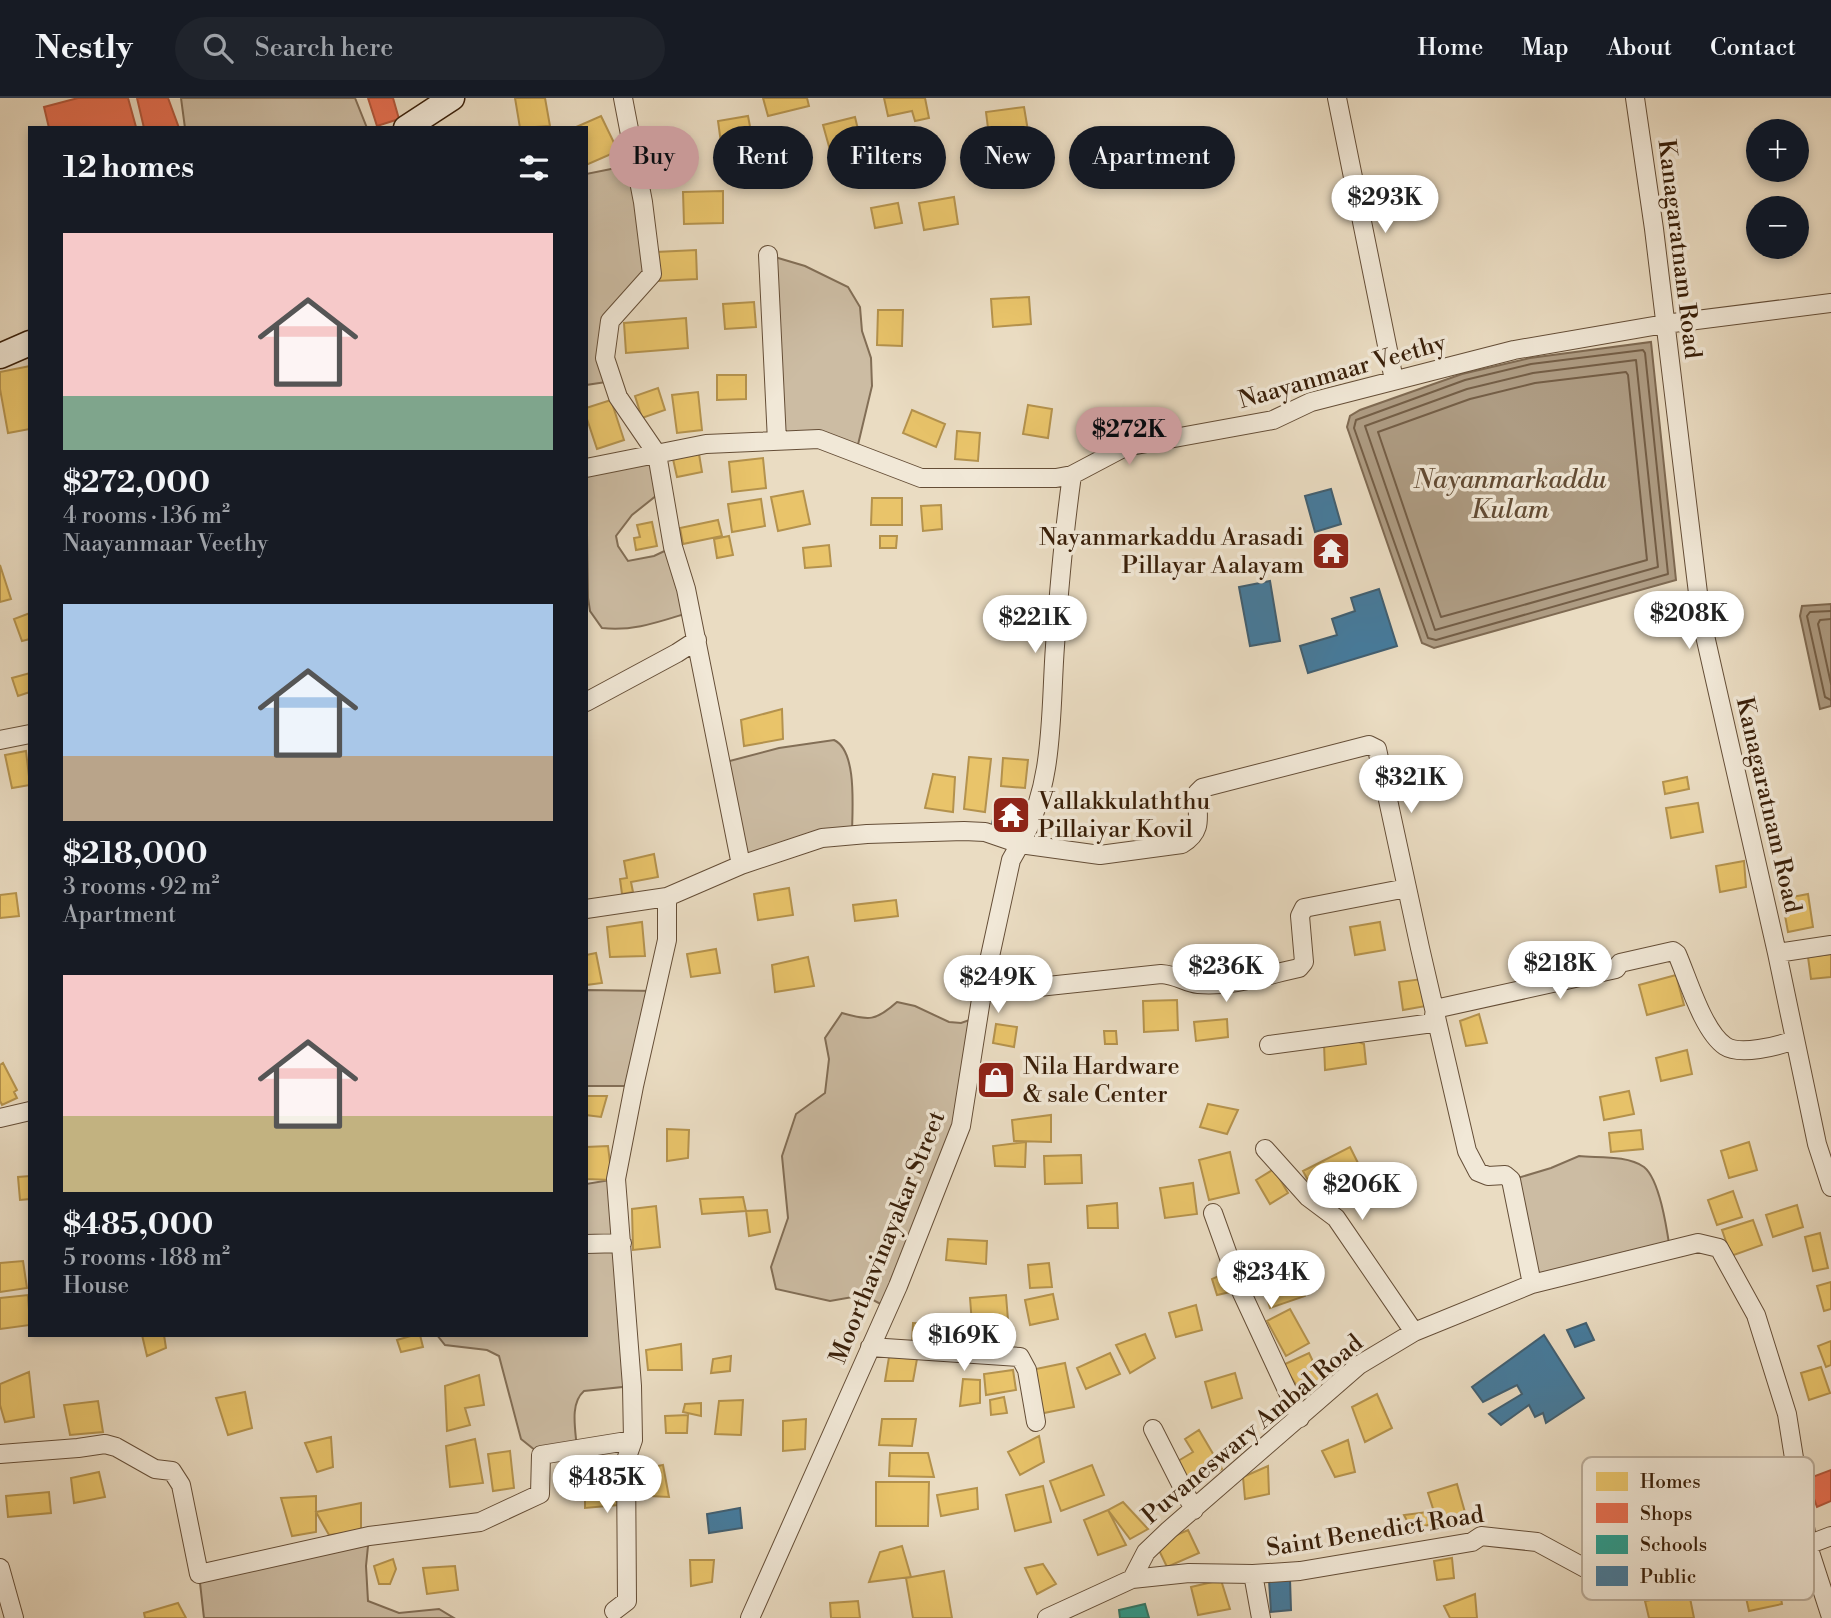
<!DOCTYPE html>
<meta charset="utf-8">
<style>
body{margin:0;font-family:"Libre Bodoni",serif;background:#20242c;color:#f1f3f6;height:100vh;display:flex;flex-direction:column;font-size:26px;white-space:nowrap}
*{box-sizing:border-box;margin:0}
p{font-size:23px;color:#9ea1a6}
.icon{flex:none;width:38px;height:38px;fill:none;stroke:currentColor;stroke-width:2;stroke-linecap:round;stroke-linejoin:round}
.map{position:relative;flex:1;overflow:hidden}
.sheet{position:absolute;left:28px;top:28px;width:560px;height:1211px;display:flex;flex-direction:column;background:#171b24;border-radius:0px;box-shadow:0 4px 10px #0003}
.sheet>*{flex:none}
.banner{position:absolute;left:609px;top:28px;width:665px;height:63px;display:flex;gap:14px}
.fabs{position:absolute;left:1746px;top:21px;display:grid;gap:14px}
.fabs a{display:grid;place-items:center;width:63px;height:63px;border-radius:50%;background:#171b24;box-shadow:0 4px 10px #0003;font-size:35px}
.price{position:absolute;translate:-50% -60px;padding:0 16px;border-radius:24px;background:#fff;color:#222;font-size:23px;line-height:46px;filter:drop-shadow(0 2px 4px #0008)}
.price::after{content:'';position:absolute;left:50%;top:42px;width:21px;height:16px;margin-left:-10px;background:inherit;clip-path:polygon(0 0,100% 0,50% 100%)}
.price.current{background:#c59692;color:#111}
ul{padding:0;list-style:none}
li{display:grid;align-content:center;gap:14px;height:371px;padding:0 35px}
li span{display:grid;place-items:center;height:217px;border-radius:0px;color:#555}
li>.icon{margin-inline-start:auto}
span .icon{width:126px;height:126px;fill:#fffc;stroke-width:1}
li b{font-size:30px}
h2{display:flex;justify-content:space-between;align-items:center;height:84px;padding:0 35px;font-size:30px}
.tag{padding:0 24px;border-radius:32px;background:#171b24;box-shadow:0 4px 10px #0003;font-size:24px;line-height:63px}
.tag.current{background:#c59692;color:#111}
header{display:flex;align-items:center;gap:42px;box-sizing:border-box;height:98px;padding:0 35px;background:#171b24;border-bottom:2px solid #363941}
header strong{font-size:33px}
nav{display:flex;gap:38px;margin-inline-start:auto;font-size:24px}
.search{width:490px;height:63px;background:#20242c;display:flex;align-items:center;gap:18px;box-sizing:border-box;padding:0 24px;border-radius:38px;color:#9ea1a6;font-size:26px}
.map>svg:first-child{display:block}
</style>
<header>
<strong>Nestly</strong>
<div class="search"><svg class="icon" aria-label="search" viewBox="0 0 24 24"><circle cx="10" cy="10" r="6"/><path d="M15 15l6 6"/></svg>Search here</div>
<nav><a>Home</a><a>Map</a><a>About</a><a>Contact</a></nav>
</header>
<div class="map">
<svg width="1831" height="1520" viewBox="0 0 1831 1520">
<rect width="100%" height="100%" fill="#eadcc2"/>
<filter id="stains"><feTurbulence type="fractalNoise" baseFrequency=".00286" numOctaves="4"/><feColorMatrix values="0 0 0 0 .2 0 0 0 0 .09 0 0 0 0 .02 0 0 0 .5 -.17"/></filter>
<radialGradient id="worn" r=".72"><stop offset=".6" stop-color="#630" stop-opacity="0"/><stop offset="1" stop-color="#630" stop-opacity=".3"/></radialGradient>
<path fill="#ccbca3" stroke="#826e56" stroke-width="2" d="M181 0H355L367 30H185Z
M636 66 652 176 610 223 613 283 586 287V76Z
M768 157 805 168 848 189 860 209 862 233 871 260 872 288 856 355 777 343Z
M657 356 662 393 632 417 616 438 618 448 628 463 654 458 673 449 691 514C661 523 633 534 602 530L590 513 588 500 586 370Z
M834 642C858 653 852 713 852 737L741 767 722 665 779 650Z
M586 892 657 893 634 988H586Z
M897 904 915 908 949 924 961 925 978 919 961 1028 888 1210 864 1197 830 1203 776 1191 771 1169 788 1120 782 1058 796 1016 825 995 829 961 825 940 842 915C869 923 876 923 897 904Z
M1579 1058C1598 1060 1627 1057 1644 1069 1660 1082 1667 1132 1670 1152L1532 1186 1511 1082 1551 1070Z
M616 1081 632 1288 584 1293C569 1306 576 1333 577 1352L541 1357 521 1341 499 1258 487 1252 445 1247 437 1237H586V1086Z
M369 1438 366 1468 368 1503 399 1515 439 1511 454 1520H204L199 1476Z"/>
<path fill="#ae9c83" stroke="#7f6a52" stroke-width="2" d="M1651 244 1676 482 1434 550 1422 545 1347 329 1350 318 1360 312 1462 276 1530 260Z
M1831 506V608L1820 611 1800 518 1802 508Z"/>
<path fill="#e9c46a" stroke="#b4924d" stroke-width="2" d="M515 0H545L550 28 520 30Z
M763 0H807L809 8 768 18Z
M884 0H925L929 20 915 23 912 13 888 18Z
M1024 9 1028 33 989 38 986 14Z
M601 18 618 53 586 67V30H574Z
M748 18 752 39 721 45 718 23Z
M855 19 861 44 830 52 823 27Z
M1411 90 1416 117 1389 122 1384 95Z
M723 93V125L684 126 683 94Z
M954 99 958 126 924 132 919 105Z
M898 105 902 125 875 130 871 110Z
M696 152 697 181 657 183 656 154Z
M1029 199 1031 226 993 229 991 201Z
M754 204 756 229 725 231 723 206Z
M878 212H903L902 248 877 247Z
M686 220 688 250 626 255 624 225Z
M30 268V331L8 335 0 291V274Z
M717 277H746V301L717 302Z
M658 290 665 312 642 320 635 298Z
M698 294 702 332 677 335 672 297Z
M611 302 624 342 597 351 586 318V310Z
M1028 307 1052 311 1048 340 1023 336Z
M912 312 945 326 936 349 903 335Z
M957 333 980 335 978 363 955 361Z
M699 356 702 374 677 379 673 361Z
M763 360 766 390 732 394 729 364Z
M803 393 810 426 778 433 771 399Z
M872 400H902V427H871Z
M761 401 765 428 732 434 728 406Z
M941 407 942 431 923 433 921 408Z
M718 422 722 438 683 446 680 430Z
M652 424 657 448 636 452 634 440 640 439 637 427Z
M729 438 733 457 717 460 714 441Z
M880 438H897L896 450H880Z
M829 447 831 468 805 470 803 450Z
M0 467 11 501 0 504Z
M30 515V541L22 543 14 521Z
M30 575V594L18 598 12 580Z
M782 611 783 641 744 648 741 622Z
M26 653 30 687 12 690 5 657Z
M969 659 991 661 985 714 964 711Z
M1003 660 1028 662 1025 690 1001 688Z
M933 676 955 679 953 714 925 710Z
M1687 679 1689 691 1665 696 1663 684Z
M1698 705 1703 734 1671 740 1666 710Z
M654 756 658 779 631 784 633 794 622 796 620 781 627 780 624 763Z
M1744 763 1746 789 1720 794 1716 768Z
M789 790 793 817 758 822 754 796Z
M16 795 19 818 0 820V797Z
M1808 796 1813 829 1788 834 1782 801Z
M896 802 898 818 855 823 853 807Z
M642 824 645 858 610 859 607 829Z
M1380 824 1385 852 1355 857 1350 829Z
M716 851 720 875 691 879 687 856Z
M596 855 602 885 586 887V857Z
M1831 856V879L1811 881 1808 859Z
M808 859 814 888 775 894 772 867Z
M1676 877 1684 907 1647 917 1639 887Z
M1422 881 1426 908 1403 912 1399 884Z
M1177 902 1178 932 1144 934 1143 903Z
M1479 916 1487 945 1466 948 1460 923Z
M1227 921 1228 939 1196 943 1194 924Z
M996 926 1017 929 1014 949 993 945Z
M1104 933H1116L1117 946H1105Z
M1351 941 1364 946 1366 966 1325 972 1324 946Z
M1687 952 1692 976 1661 983 1656 960Z
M3 965 17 992 14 994 17 1000 2 1007 0 1003V967Z
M1629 993 1634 1016 1604 1022 1600 999Z
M586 998H607L601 1019 586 1017Z
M1208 1006 1238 1012 1227 1036 1200 1029Z
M1051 1017V1044L1014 1043 1012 1022Z
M667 1031 689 1032 688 1060 667 1063Z
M1641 1032 1643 1051 1611 1054 1609 1035Z
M1026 1044 1025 1069 995 1068 993 1048Z
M1749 1044 1757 1072 1729 1080 1721 1053Z
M608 1048 612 1082 586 1081V1049Z
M1350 1049 1363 1075 1316 1098 1303 1073Z
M1230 1054 1239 1095 1209 1102 1199 1062Z
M1081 1057 1082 1085 1045 1086 1044 1058Z
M1274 1071 1288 1095 1270 1106 1256 1082Z
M30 1078V1101L20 1102 18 1079Z
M1193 1085 1197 1116 1165 1120 1160 1090Z
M1733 1093 1742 1119 1717 1127 1708 1102Z
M743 1099 746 1113 702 1116 700 1101Z
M1117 1105 1118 1130H1088L1087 1108Z
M1797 1107 1803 1129 1773 1139 1766 1117Z
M656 1108 660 1149 633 1152 632 1111Z
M767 1112 770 1134 749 1138 746 1113Z
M1753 1122 1762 1147 1731 1158 1722 1132Z
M1820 1135 1828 1170 1813 1173 1805 1139Z
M948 1141 987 1143 986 1166 946 1162Z
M23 1163 27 1190 0 1194V1165Z
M1293 1163 1305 1198 1270 1210 1259 1175Z
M1049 1165 1052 1189 1030 1190 1028 1167Z
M1230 1173 1235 1193 1217 1197 1212 1181Z
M1831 1184V1211L1824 1213 1817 1188Z
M1053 1196 1058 1221 1030 1227 1025 1202Z
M28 1197 30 1227 0 1231V1200Z
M1006 1197 1008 1222 972 1226 970 1200Z
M1196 1207 1202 1232 1176 1239 1169 1215Z
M1290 1211 1309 1245 1286 1258 1267 1223Z
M913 1225 945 1227 944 1249 912 1247Z
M1145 1236 1155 1260 1130 1275 1116 1247Z
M142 1237H164L166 1250 147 1258Z
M414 1237H420L423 1249 401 1254 397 1242Z
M1831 1243V1267L1826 1269 1818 1248Z
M681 1246 682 1272H648L646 1252Z
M1110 1255 1120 1276 1086 1291 1077 1270Z
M1309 1255 1324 1287 1303 1297 1283 1267Z
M731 1258 730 1273 711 1275 713 1261Z
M889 1259 917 1261 913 1283H885Z
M1065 1265 1074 1309 1039 1316 1031 1272Z
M1821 1269 1830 1295 1809 1302 1801 1275Z
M1013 1272 1016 1292 986 1297 984 1276Z
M29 1274 34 1319 5 1324 0 1307V1286Z
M1235 1275 1242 1300 1212 1310 1205 1284Z
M479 1277 484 1307 465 1310 470 1327 447 1333 445 1288Z
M963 1281 980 1282V1305L960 1308Z
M245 1294 252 1330 228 1337 216 1300Z
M1377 1296 1392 1330 1365 1344 1352 1309Z
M1004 1299 1007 1315 991 1317 990 1302Z
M743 1302 741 1337 715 1336 719 1303Z
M98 1303 103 1334 70 1337 64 1307Z
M701 1305V1318L683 1314 685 1306Z
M688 1317 687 1335H666L665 1318Z
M806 1321 805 1351 783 1353V1323Z
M882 1321H916L912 1348 879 1347Z
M1199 1332 1222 1371 1188 1391 1173 1366 1193 1354 1185 1341Z
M1039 1338 1044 1364 1020 1377 1008 1354Z
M331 1339 333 1369 317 1374 305 1345Z
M475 1341 483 1385 450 1389 446 1348Z
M1348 1342 1355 1374 1335 1379 1322 1353Z
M510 1353 514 1390 493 1393 488 1356Z
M890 1355H928L934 1379 889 1378Z
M663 1367 669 1399 628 1397 627 1374Z
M1092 1367 1104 1397 1061 1413 1050 1383Z
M585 1368H618V1407L585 1410Z
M1268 1368 1269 1396 1245 1401 1243 1379Z
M99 1374 105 1399 74 1405 71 1380Z
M876 1384H929L928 1428H876Z
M1457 1386 1466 1418 1437 1423 1428 1395Z
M1043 1388 1051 1424 1015 1433 1006 1397Z
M977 1390 978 1411 941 1418 937 1397Z
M49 1394 51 1415 8 1419 6 1398Z
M316 1398V1434L292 1438 281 1400Z
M1123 1404 1148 1431 1130 1441 1108 1412Z
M361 1405V1433L329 1437 316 1414Z
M1108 1412 1126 1447 1098 1457 1084 1422Z
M1427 1414 1431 1426 1412 1432 1404 1417Z
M1188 1432 1199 1455 1167 1469 1156 1446Z
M902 1448 911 1479 869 1484 880 1454Z
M1452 1460 1454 1480 1437 1482 1434 1463Z
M393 1461 396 1471 390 1486H379L374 1468Z
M690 1462H714L712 1484 691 1488Z
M1043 1466 1056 1486 1037 1496 1025 1470Z
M455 1468 458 1492 427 1496 423 1470Z
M944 1473 952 1520H913L906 1480Z
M1777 1479 1782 1506 1749 1513 1743 1486Z
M1221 1482 1230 1511 1198 1517 1191 1489Z
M1689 1495 1694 1520H1649L1645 1503Z
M1475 1496 1477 1520H1450L1444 1508Z
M858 1503 860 1520H831L830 1505Z
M178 1505 186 1520H145L144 1515Z"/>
<path fill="#e76f51" stroke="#b3573b" stroke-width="2" d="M78 0H128L136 29 49 30 44 9Z
M137 0H168L179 30H144Z
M368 0H393L399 21 377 28Z
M1831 1372V1403L1817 1409 1807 1381Z"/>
<path fill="#2a9d8f" stroke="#2e7767" stroke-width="2" d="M1145 1506 1149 1520H1120L1119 1512Z"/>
<path fill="#457b9d" stroke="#415f71" stroke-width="2" d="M1331 391 1341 426 1315 434 1305 398Z
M1335 445 1339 462 1322 466 1319 449Z
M1270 483 1280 543 1250 548 1239 489Z
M1379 491 1397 548 1308 575 1300 548 1337 537 1332 521 1355 513 1351 500Z
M994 716H1010V727L992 726Z
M1586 1225 1594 1242 1575 1249 1567 1232Z
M1544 1237 1584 1300 1546 1325 1543 1315 1535 1319 1529 1307 1501 1327 1489 1316 1522 1296 1517 1287 1483 1304 1472 1289Z
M740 1410 742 1430 709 1435 707 1416Z
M1290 1481 1291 1512 1271 1514 1269 1482Z"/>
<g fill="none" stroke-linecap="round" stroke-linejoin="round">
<path stroke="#745e46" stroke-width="2" d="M1643 252 1645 255 1668 476 1436 542 1428 540 1354 330 1356 322 1465 282 1531 266Z
M1636 262 1658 469 1435 532 1365 328 1467 291 1533 275Z
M1626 274 1628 277 1647 462 1441 519 1378 334 1470 301 1535 285Z
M1831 513 1810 514 1807 518 1825 599 1831 602
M1831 521 1820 522 1818 526 1831 586"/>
<g stroke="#654e37" stroke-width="20">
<path id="minor" d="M623 0 643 104 652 176 610 223 605 260 618 299 657 356 673 449 686 491 741 767
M1337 0 1394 282
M1635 0 1654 131 1701 520 1777 855 1817 1046 1831 1089
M768 157 777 343
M586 370 706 346 819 341 921 380H1056L1072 377 1125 349 1273 322 1311 304 1514 252 1665 226 1831 205
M1072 377C1064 434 1059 490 1055 548 1050 615 1055 686 1020 746L1100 757 1182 746C1204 733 1197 718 1197 695L1202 690 1369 647 1377 651 1420 850 1467 1053 1478 1074 1488 1078 1505 1077 1511 1082 1532 1186
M586 604 677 555 697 542
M0 642 30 636
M586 811 667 799 741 767 822 740 867 736 964 733 985 734 1020 746 1011 762 982 895 961 1028 898 1188 750 1520
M1777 855 1831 847
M982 895 1161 876C1178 877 1185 885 1198 886 1232 889 1266 877 1299 870L1304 864 1300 818 1304 810 1407 790
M1269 947 1433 925 1435 911 1616 871 1620 865 1673 853 1677 856C1688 881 1703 933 1725 948 1740 958 1778 948 1794 942
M0 1020 30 1013
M1265 1051 1308 1099 1336 1120 1414 1234
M1213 1115 1241 1193 1300 1320
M586 1146 622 1145
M870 1249 1020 1259 1027 1272 1036 1324
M1153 1331 1194 1412
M0 1356 78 1350 105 1346 116 1349 155 1371 172 1373 181 1387 199 1476 369 1438 480 1424 540 1396 541 1357 633 1342 632 1288 616 1081 634 988 667 842V799
M0 1470 14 1520
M1253 1476 1261 1520
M1132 1481 1146 1454 1169 1432 1359 1267 1414 1234 1532 1186 1698 1145 1719 1150 1756 1217 1787 1316 1808 1448 1831 1519
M614 1513 627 1503 626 1362 633 1342
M1047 1520 1132 1481 1189 1475 1253 1476 1300 1473 1472 1444 1481 1438 1537 1444 1585 1470 1632 1480 1689 1481 1744 1471 1831 1438"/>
</g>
<g stroke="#391f09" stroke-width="27">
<path id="secondary" d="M406 30 452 0
M0 258 30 245"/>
</g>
<use href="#minor" stroke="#f1e8d7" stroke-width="18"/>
<use href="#secondary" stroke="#f1e8d7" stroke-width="24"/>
</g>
<defs>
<g id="temple-square" transform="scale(2.0125)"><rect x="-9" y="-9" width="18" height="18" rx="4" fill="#8f2418" stroke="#f1e8d7"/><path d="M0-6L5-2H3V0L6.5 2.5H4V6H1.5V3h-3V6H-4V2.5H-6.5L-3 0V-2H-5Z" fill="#fff"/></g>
<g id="shop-square" transform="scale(2.0125)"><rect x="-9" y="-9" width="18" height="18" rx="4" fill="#8f2418" stroke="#f1e8d7"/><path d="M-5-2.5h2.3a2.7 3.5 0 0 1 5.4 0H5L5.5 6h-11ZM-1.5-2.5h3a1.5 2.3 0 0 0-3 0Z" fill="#fff"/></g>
</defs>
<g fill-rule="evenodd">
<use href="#temple-square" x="1331" y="453"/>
<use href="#temple-square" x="1011" y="717"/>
<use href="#shop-square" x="996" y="982"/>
</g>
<g text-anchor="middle" stroke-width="7" stroke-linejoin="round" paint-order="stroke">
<g font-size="24" fill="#391f09" stroke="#f1e8d7">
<text transform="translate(1680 151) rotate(83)" y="8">Kanagaratnam Road</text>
<text transform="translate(1342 273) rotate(-16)" y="8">Naayanmaar Veethy</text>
<text transform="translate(1769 707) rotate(77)" y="8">Kanagaratnam Road</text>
<text transform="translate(887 1139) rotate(-68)" y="8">Moorthavinayakar Street</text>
<text transform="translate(1252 1331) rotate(-40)" y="8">Puvaneswary Ambal Road</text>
<text transform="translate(1375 1433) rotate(-9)" y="8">Saint Benedict Road</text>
</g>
<g font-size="24" fill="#391f09" stroke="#f1e8d7" text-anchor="start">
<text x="1304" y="447" text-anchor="end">Nayanmarkaddu Arasadi<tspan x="1304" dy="28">Pillayar Aalayam</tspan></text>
<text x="1038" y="711">Vallakkulaththu<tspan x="1038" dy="28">Pillaiyar Kovil</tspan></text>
<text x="1023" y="976">Nila Hardware<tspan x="1023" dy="28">&amp; sale Center</tspan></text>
</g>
<g font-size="26" font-style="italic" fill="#624b34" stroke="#f1e8d7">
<text x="1510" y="390">Nayanmarkaddu<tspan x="1510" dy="30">Kulam</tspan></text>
</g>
</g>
<rect x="1582" y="1359" width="232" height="143" rx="10" fill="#f1e8d7" stroke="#baac99" stroke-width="2"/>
<rect x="1596" y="1374" width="32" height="19" fill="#e9c46a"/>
<rect x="1596" y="1405" width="32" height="20" fill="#e76f51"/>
<rect x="1596" y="1437" width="32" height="19" fill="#2a9d8f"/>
<rect x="1596" y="1468" width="32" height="20" fill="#457b9d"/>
<g font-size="19" fill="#391f09">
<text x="1640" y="1390">Homes</text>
<text x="1640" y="1422">Shops</text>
<text x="1640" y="1453">Schools</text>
<text x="1640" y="1485">Public</text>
</g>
<rect width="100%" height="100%" filter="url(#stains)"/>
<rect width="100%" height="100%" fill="url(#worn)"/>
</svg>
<div class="fabs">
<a>+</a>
<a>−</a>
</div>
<b class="price" style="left:1385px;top:137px">$293K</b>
<b class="price current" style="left:1129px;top:369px">$272K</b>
<b class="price" style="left:1689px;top:553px">$208K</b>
<b class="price" style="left:1035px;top:557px">$221K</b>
<b class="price" style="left:1411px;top:717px">$321K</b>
<b class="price" style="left:1560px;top:903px">$218K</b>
<b class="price" style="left:1226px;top:906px">$236K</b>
<b class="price" style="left:998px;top:917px">$249K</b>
<b class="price" style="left:1362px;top:1124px">$206K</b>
<b class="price" style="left:1271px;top:1212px">$234K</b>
<b class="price" style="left:964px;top:1275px">$169K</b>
<b class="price" style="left:607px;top:1417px">$485K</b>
<div class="banner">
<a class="tag current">Buy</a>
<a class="tag">Rent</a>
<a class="tag">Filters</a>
<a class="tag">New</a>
<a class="tag">Apartment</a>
</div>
<section class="sheet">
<h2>12 homes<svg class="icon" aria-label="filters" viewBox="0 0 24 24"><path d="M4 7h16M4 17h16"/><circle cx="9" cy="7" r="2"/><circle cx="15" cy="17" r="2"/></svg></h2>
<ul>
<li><span style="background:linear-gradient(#f6c9c9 75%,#7fa58c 0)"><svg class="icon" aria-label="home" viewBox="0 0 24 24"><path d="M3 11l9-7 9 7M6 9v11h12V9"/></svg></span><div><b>$272,000</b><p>4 rooms · 136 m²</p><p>Naayanmaar Veethy</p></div></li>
<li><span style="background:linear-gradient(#a9c7e8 70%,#b9a48a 0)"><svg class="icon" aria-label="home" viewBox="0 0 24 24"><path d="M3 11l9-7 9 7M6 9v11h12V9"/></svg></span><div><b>$218,000</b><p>3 rooms · 92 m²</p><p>Apartment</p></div></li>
<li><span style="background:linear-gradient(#f6c9c9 65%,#c2b280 0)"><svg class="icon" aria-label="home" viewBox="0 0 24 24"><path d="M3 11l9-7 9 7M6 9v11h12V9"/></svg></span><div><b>$485,000</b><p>5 rooms · 188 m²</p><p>House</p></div></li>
</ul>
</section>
</div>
